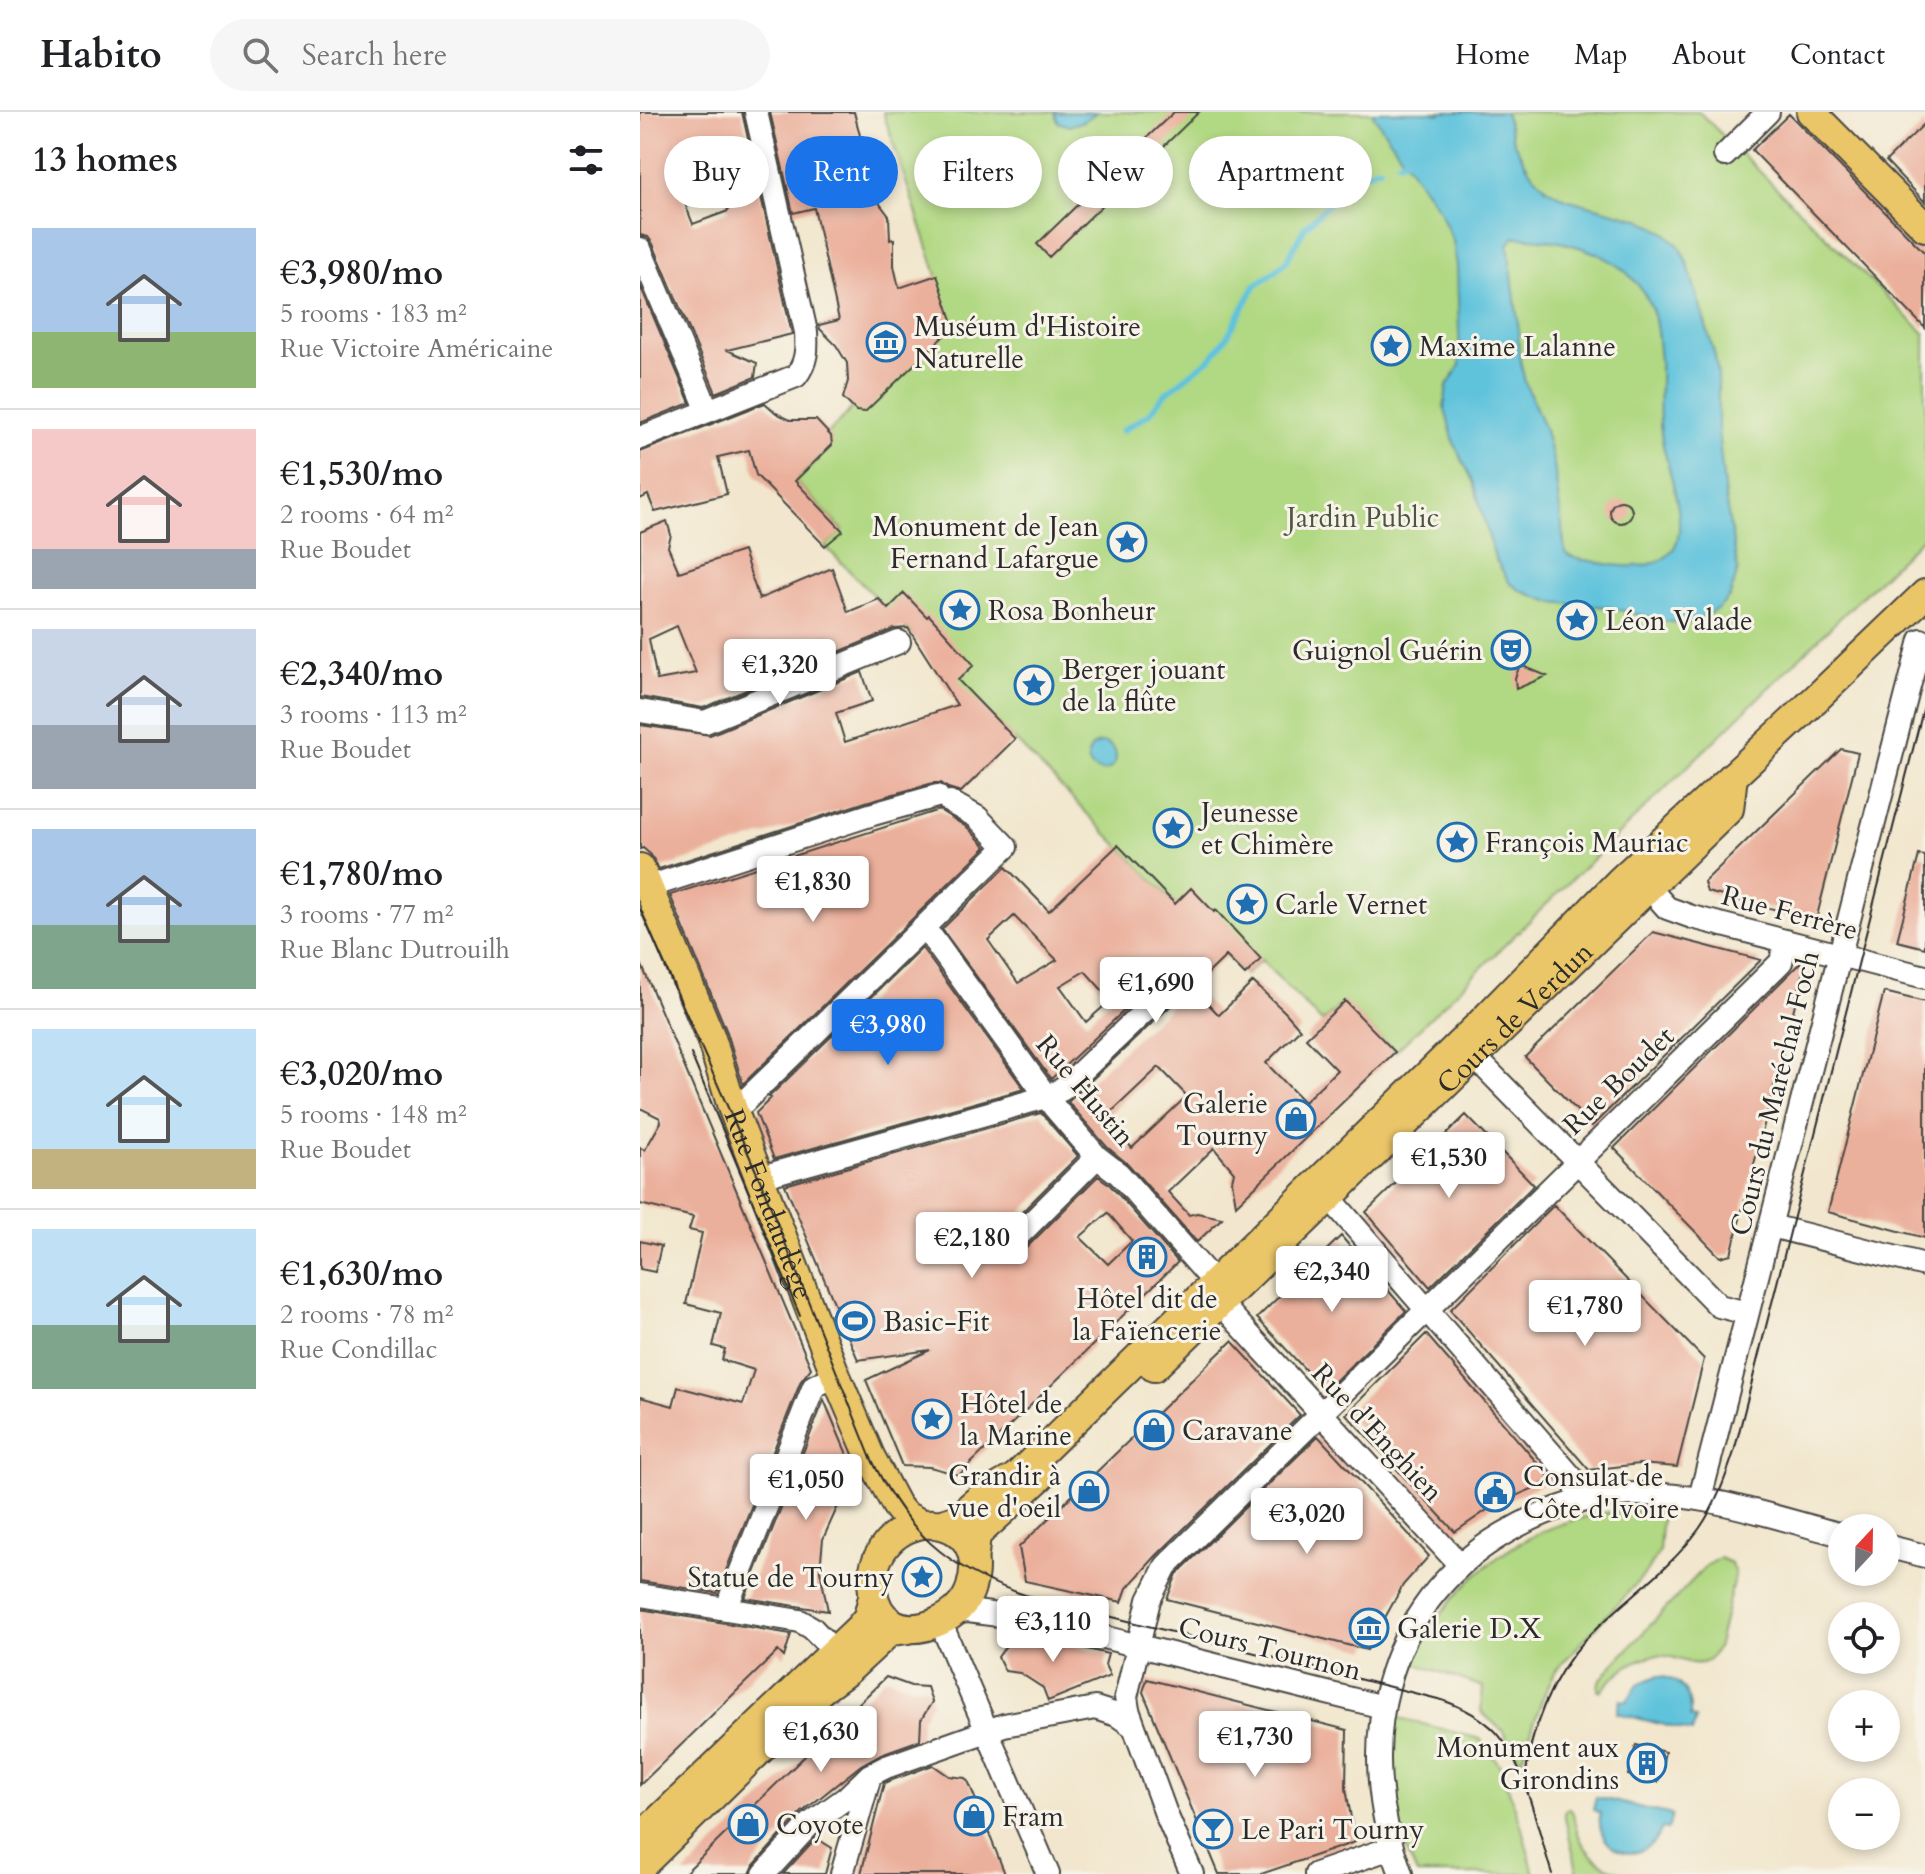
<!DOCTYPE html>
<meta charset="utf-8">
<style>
body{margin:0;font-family:Cardo,serif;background:#f6f6f6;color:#202124;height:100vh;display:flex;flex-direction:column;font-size:30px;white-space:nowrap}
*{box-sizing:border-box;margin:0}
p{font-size:26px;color:#757577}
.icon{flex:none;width:44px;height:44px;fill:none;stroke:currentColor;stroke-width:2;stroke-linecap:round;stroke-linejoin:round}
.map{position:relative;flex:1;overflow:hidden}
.side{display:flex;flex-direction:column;background:#fff;width:640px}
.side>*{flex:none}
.guide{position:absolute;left:24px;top:24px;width:760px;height:72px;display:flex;gap:16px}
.needle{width:52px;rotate:22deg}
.buttons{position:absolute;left:1188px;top:1402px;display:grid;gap:16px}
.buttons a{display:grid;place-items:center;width:72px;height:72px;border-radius:50%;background:#fff;box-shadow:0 4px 12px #0003;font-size:40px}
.price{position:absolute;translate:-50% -68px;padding:0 18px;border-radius:8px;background:#fff;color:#222;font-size:26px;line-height:52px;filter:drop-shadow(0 2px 4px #0008)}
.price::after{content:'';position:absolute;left:50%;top:48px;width:24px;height:18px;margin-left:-12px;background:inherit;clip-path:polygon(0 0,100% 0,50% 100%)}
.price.on{background:#1a73e8;color:#fff}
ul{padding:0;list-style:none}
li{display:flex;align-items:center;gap:24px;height:200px;padding:0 32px}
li+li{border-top:2px solid #e0e0e0}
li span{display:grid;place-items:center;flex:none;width:224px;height:160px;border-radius:0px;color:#555}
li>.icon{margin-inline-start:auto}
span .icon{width:96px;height:96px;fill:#fffc;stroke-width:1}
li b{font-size:34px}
h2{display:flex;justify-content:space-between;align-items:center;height:96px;padding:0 32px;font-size:34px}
.tag{padding:0 28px;border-radius:36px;background:#fff;box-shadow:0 4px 12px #0003;font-size:28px;line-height:72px}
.tag.on{background:#1a73e8;color:#fff}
header{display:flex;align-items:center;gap:48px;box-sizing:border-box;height:112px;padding:0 40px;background:#fff;border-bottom:2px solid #e0e0e0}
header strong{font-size:38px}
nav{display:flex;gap:44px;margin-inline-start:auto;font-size:28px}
.search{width:560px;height:72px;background:#f6f6f6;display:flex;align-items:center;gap:20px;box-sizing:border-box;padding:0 28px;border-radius:44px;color:#757577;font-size:30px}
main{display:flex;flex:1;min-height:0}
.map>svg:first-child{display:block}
</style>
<header>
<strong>Habito</strong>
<div class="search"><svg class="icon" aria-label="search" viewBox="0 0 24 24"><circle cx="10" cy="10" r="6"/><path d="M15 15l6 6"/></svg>Search here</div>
<nav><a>Home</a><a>Map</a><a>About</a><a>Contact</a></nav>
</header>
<main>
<section class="side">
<h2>13 homes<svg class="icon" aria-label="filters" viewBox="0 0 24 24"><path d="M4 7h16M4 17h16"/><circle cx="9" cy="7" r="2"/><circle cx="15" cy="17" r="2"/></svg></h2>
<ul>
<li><span style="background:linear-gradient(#a9c7e8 65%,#8fb573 0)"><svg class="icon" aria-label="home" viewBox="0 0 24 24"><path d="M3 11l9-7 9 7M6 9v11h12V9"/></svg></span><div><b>€3,980/mo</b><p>5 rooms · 183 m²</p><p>Rue Victoire Américaine</p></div></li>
<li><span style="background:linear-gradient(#f6c9c9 75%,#9aa5b1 0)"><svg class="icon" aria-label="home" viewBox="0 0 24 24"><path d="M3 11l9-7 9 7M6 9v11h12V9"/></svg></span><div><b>€1,530/mo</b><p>2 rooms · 64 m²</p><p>Rue Boudet</p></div></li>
<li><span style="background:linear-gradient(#c9d6e8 60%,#9aa5b1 0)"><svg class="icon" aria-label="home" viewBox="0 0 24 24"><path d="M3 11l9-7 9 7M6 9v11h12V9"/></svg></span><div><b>€2,340/mo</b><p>3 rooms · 113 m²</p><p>Rue Boudet</p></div></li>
<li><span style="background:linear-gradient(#a9c7e8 60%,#7fa58c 0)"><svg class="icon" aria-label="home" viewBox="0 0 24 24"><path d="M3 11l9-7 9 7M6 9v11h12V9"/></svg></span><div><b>€1,780/mo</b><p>3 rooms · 77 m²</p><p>Rue Blanc Dutrouilh</p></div></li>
<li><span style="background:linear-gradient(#bfe0f5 75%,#c2b280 0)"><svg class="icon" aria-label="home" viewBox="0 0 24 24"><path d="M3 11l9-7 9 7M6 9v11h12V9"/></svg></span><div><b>€3,020/mo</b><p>5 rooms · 148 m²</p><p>Rue Boudet</p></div></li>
<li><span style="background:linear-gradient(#bfe0f5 60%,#7fa58c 0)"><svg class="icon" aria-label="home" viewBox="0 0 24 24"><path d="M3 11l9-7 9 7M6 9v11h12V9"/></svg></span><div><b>€1,630/mo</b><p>2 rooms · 78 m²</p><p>Rue Condillac</p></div></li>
</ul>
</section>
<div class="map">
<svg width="1285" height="1762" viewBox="0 0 1285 1762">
<rect width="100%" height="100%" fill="#f7f3e8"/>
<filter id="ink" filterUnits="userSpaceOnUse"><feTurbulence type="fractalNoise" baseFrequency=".0125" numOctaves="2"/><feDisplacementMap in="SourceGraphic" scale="16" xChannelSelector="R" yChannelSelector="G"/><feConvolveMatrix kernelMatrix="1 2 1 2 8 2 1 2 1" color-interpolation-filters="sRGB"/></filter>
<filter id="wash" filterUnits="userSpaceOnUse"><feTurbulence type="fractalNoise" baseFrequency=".006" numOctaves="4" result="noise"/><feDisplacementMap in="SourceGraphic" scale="32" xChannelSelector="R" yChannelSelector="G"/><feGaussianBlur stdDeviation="1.8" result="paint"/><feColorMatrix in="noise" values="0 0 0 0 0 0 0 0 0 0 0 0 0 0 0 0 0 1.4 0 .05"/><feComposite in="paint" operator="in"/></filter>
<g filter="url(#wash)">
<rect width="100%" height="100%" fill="#f2e7ce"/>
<path fill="#b1d882" stroke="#6e8256" stroke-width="2" d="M243 0H1059L1285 222V423L755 940 704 890 682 910 621 848 605 863 185 434 203 418 155 369 178 346 191 327 188 321 207 302 297 163Z
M1022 1398 1019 1440 1005 1462 916 1558 903 1585 881 1649 862 1618 841 1600 843 1575 771 1550C809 1476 870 1420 954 1403 976 1398 999 1399 1022 1398Z
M1080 1446 1091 1451 1095 1462 1077 1537 1069 1548C1054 1557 1042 1546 1026 1544 999 1540 977 1560 961 1579L958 1578 959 1570 970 1556 1066 1454Z
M752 1604 840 1627 861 1655 881 1713 894 1762H777C752 1711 748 1660 752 1604Z
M929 1696C935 1701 933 1704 935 1712 942 1741 961 1756 988 1762H938L925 1706V1698Z"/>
<path fill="#5ec3dc" stroke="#447784" stroke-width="2" fill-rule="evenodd" d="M457 0 444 9 429 14 418 10 415 1Z
M731 0H792L798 2 803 0H865L874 31 890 59 907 77 926 87 1000 107 1026 121 1040 135 1047 150 1075 244 1078 262V318L1085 385 1098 458 1090 484 1079 496 1054 511 1028 510 967 495 911 490 881 479 869 470 855 446 833 369 815 334 804 294 807 274 820 253 817 155 813 129 799 98ZM874 125C928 127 988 141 1011 195 1018 211 1018 232 1020 249 1021 275 1017 302 1022 328 1027 356 1048 408 1035 434 1020 462 977 455 951 449 941 447 931 448 925 439L914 352 904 315 885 270 879 243 878 210 868 133Z
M448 645a14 14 0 1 1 28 0a14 14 0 1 1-28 0Z
M1017 1564C1040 1566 1052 1581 1050 1605L1056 1606 1052 1620 977 1601 980 1588 987 1589 998 1572Z
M956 1685 1032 1703 1028 1717 1022 1716C1006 1757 955 1744 960 1701L953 1698Z"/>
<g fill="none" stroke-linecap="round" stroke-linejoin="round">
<path stroke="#5ec3dc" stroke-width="6" d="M759 50 765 47
M708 68 715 61 727 59
M482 319 510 301 525 282 572 245 588 223 615 174 637 158 647 148 665 115 693 88 708 68C720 65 728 59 740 56"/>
</g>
<g id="blocks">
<path fill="#ebb09c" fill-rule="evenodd" d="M0 0H102L152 222 87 238 117 251 115 265 76 281 13 132 8 125 0 123ZM80 63 88 99 53 112 40 79Z
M130 0H214L234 79H237L240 92 249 104 250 128 254 127V154L259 176 297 163 312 208 308 220 225 300 216 299 203 286 208 269 207 251 196 233 180 217 179 213 199 208 174 96 153 101Z
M534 0H559L521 37 500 32Z
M1149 2 1285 141V216L1112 38Z
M1285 11V90L1246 49Z
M493 39 497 60 409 145 397 132Z
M0 173 50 291 0 311Z
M125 291 136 301 150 308H176L191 324 192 333 155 369 203 419 185 434 116 363 109 338 78 345 87 382 15 400 8 383 0 387V340Z
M970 400a11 11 0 1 1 22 0a11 11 0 1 1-22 0Z
M27 409 31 423 28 435 39 460 103 439 119 487 192 456 208 500 239 487 248 497 264 481 287 505 289 503 334 553 318 568 375 627 321 680 308 676 301 671H293L229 689 19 757 11 743 3 736 0 737V613L70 623 222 560 232 589 196 601 205 630 317 593 268 516 254 517 63 596 0 585V420ZM37 514 56 561 17 568 9 527Z
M880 553 907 564 876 577 875 566Z
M1201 637 1218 641 1176 808 1067 780 1064 770Z
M299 698 328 716 346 735 103 972 87 920 30 783Z
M478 733 535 792 551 776 574 800 576 798 621 847 605 863 586 844 553 876 579 903 613 870 645 900 660 917 626 951 664 990 697 958 666 926 705 889 755 940 596 1093 592 1069 594 1060 574 1036 528 1080 549 1103 557 1101 582 1106 557 1130 489 1053 467 1035 428 990 541 884 545 877 542 865 534 860 521 864 411 967 302 817 366 755 409 799ZM374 804 417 848 378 871 348 828ZM445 859 471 888 446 910 420 874ZM519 955 547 984 492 1036 465 1006Z
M1279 743 1285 744V836L1257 829Z
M1013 820 1121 848 952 1014 885 945Z
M282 836 384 977 134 1047 116 1001 131 986 129 985Z
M1163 848 1166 849 1091 1142 1080 1145 974 1036Z
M0 849 171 1256 161 1269 77 1481 0 1469V1285L33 1294 38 1275 103 1292 114 1258 82 1248 85 1237 73 1234 81 1201 46 1192 62 1121 49 1118 53 1105 0 1092V1036L5 1038 21 1010 20 1006 0 996Z
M1244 880 1285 890V1126L1188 1100Z
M401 1001 438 1044 362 1120 358 1127 362 1139 369 1144 382 1140 458 1064 469 1072 538 1150 319 1363 290 1355 262 1354 226 1268 290 1238 218 1248 145 1073ZM468 1101 492 1129 468 1152 440 1125Z
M826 1003 894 1073 790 1175 726 1100Z
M914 1093 1064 1247 1037 1355 999 1352 949 1358 810 1198Z
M701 1124 766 1199 685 1279 617 1206Z
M0 1129 21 1134 15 1160 0 1157Z
M786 1222 912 1368 853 1394 815 1420 706 1302Z
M592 1229 660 1303 516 1444 487 1476 482 1490 385 1469 379 1435Z
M184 1288 220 1373 197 1396 183 1427 180 1458 188 1499 105 1486Z
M678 1324 789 1444 763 1473 727 1538 527 1487 537 1462Z
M0 1497 151 1522 144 1545 138 1539 0 1673Z
M376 1520 468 1542 465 1553 470 1564 408 1589 403 1576 380 1561 365 1559 358 1545Z
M246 1565 271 1574 287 1575 292 1590 281 1608 280 1628 241 1642 221 1653 161 1701 114 1753 110 1762H44Z
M507 1567 707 1618 706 1676 715 1730 621 1762H579L503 1580Z
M996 1633 1025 1640 1018 1670 988 1663Z
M293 1653 309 1664 325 1666 329 1671 365 1762H221L244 1671Z
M176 1726 192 1736 185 1762H143Z"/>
</g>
</g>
<g filter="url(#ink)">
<use href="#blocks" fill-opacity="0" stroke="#494743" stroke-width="2"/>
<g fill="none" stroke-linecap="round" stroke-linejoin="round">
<g stroke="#494743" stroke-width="26">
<path id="minor" d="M1085 43 1128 0
M0 137 68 299
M0 326 156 264C167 250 167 237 166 220L116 0
M0 599 65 610 259 530
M1011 761 1009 776 1027 796 1052 805 1285 865
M8 775 233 702 297 684
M282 817 293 827 414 995 457 1045 479 1062 574 1170 581 1192 820 1453
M823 933 1079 1194 1107 1201
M92 995 104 990 366 735 337 705 310 690
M120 1068 135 1061 406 985 423 977 531 874
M690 1086 934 1368 940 1389
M1131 1114 1285 1153
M372 1130 457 1045
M1060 1386 1281 528
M1246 1434 1285 1444
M0 1483 160 1509 172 1516 194 1539
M89 1497 91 1484 174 1274 196 1264
M315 1501 328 1499 395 1508 743 1595
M300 1509 408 1762
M124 1762 171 1711 206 1686 230 1663 246 1655 364 1613 455 1596 477 1603 494 1615
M202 1762 230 1664
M552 1762 526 1702 488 1598 486 1585 509 1488 526 1454 1141 850 1146 829
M676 1762 751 1736
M761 1762C713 1636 742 1494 863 1422 898 1401 936 1387 977 1383 1054 1376 1128 1404 1202 1423"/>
</g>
<g stroke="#494743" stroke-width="32">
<g id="major">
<path d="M1171 0 1285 115"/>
<path id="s1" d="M0 756 71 926 92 995 196 1264 230 1344 256 1393 264 1403 282 1412"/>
<path id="s2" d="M514 1255 1089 697 1093 664"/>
<path d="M282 1412C322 1409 342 1437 331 1475 326 1492 314 1503 298 1510 221 1544 207 1427 282 1412Z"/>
<path d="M302 1412 315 1408 343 1384 376 1365 840 912 980 769 1160 602 1285 482"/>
<path d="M334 1442 336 1423 401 1364"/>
<path d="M0 1726 219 1516 228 1505 233 1485"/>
<path d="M0 1755 181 1578 207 1559 250 1519 267 1517"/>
</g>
</g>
<use href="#minor" stroke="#fff" stroke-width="22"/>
<use href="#major" stroke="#ebc669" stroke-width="28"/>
<path stroke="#2b2b2b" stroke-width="2" d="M0 797 120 1068 230 1344C266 1419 306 1457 385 1483L802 1588C822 1595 840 1604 855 1619 884 1648 899 1722 912 1762
M51 942 160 1204
M885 1671C889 1619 911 1565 946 1527 982 1489 1028 1460 1059 1417 1076 1393 1085 1367 1094 1340L1285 590"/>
</g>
</g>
<defs>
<g id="museum-ring" transform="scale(2)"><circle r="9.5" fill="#f7f3e8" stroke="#1f6fb2" stroke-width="1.5"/><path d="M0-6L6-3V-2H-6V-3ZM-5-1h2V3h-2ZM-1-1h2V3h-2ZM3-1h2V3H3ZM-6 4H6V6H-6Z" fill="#1f6fb2"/></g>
<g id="sight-ring" transform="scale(2)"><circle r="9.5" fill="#f7f3e8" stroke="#1f6fb2" stroke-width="1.5"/><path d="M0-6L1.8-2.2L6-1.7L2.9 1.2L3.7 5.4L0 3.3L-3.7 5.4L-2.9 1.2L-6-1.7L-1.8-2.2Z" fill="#1f6fb2"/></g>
<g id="theatre-ring" transform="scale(2)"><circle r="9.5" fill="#f7f3e8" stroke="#1f6fb2" stroke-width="1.5"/><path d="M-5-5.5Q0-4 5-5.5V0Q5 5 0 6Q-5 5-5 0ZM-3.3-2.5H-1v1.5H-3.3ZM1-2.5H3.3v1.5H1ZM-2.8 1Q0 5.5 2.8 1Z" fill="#1f6fb2"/></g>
<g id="shop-ring" transform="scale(2)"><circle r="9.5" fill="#f7f3e8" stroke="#1f6fb2" stroke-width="1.5"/><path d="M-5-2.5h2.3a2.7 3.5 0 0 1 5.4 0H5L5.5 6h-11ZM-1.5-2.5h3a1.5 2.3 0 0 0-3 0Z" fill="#1f6fb2"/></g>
<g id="building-ring" transform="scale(2)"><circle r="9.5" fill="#f7f3e8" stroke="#1f6fb2" stroke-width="1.5"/><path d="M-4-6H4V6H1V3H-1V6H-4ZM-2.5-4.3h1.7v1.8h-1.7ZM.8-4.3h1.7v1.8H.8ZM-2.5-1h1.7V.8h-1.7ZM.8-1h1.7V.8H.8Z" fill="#1f6fb2"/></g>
<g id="stadium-ring" transform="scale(2)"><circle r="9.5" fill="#f7f3e8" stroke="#1f6fb2" stroke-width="1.5"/><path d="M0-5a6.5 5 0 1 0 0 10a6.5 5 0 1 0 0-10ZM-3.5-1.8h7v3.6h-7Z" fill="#1f6fb2"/></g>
<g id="civic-ring" transform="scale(2)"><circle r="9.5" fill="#f7f3e8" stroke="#1f6fb2" stroke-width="1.5"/><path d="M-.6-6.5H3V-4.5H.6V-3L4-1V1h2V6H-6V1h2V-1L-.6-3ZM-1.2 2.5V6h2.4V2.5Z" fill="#1f6fb2"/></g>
<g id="bar-ring" transform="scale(2)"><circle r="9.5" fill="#f7f3e8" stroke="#1f6fb2" stroke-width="1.5"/><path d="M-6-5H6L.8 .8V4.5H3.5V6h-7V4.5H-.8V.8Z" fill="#1f6fb2"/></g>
</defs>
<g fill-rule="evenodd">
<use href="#museum-ring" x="246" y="230"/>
<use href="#sight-ring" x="751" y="234"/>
<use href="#sight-ring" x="487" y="430"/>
<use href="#sight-ring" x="320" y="498"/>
<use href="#sight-ring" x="937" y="508"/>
<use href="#theatre-ring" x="871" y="538"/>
<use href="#sight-ring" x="394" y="573"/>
<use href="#sight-ring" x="533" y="716"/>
<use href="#sight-ring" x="817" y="730"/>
<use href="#sight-ring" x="607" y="792"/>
<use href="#shop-ring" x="656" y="1007"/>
<use href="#building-ring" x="507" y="1145"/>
<use href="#stadium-ring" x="215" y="1209"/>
<use href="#sight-ring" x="292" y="1307"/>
<use href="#shop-ring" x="514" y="1318"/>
<use href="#shop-ring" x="449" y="1379"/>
<use href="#civic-ring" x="855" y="1380"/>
<use href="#sight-ring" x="282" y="1465"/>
<use href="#museum-ring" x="729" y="1516"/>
<use href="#building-ring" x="1007" y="1651"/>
<use href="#shop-ring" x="334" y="1704"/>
<use href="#shop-ring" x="108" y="1712"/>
<use href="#bar-ring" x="573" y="1717"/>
</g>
<g text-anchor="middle" stroke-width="6" stroke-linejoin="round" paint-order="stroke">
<g font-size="28" fill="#2b2b2b" stroke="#f7f3e8" text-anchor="start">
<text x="274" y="224">Muséum d'Histoire<tspan x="274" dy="32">Naturelle</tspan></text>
<text x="779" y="244">Maxime Lalanne</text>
<text x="459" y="424" text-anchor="end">Monument de Jean<tspan x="459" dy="32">Fernand Lafargue</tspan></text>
<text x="348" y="508">Rosa Bonheur</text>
<text x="965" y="518">Léon Valade</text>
<text x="843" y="548" text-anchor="end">Guignol Guérin</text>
<text x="422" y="567">Berger jouant<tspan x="422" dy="32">de la flûte</tspan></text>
<text x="561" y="710">Jeunesse<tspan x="561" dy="32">et Chimère</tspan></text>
<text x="845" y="740">François Mauriac</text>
<text x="635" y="802">Carle Vernet</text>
<text x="628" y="1001" text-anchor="end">Galerie<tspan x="628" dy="32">Tourny</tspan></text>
<text x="507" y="1196" text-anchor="middle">Hôtel dit de<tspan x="507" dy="32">la Faïencerie</tspan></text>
<text x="243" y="1219">Basic-Fit</text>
<text x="320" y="1301">Hôtel de<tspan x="320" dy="32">la Marine</tspan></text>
<text x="542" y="1328">Caravane</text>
<text x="421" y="1373" text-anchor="end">Grandir à<tspan x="421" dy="32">vue d'oeil</tspan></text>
<text x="883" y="1374">Consulat de<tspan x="883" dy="32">Côte d'Ivoire</tspan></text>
<text x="254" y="1475" text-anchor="end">Statue de Tourny</text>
<text x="757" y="1526">Galerie D.X</text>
<text x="979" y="1645" text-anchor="end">Monument aux<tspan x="979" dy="32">Girondins</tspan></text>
<text x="362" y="1714">Fram</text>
<text x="136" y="1722">Coyote</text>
<text x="601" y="1727">Le Pari Tourny</text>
</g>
<g font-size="28" fill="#4c5641" stroke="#f7f3e8">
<text x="723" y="415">Jardin Public</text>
</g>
<g font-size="28" fill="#2b2b2b" stroke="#f7f3e8">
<text transform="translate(1150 800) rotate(15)" y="10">Rue Ferrère</text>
<text dy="10" stroke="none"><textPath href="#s2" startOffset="502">Cours de Verdun</textPath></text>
<text transform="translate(978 968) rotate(-44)" y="10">Rue Boudet</text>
<text transform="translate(446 978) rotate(50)" y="10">Rue Hustin</text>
<text transform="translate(1134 981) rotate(-76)" y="10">Cours du Maréchal Foch</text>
<text dy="10" stroke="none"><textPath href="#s1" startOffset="360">Rue Fondaudège</textPath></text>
<text transform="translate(738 1320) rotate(47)" y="10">Rue d'Enghien</text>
<text transform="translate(630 1536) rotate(14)" y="10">Cours Tournon</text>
</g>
</g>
</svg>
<div class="buttons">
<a><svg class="needle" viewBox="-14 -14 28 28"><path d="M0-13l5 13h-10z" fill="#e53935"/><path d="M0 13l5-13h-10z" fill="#757577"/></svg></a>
<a><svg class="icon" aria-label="locate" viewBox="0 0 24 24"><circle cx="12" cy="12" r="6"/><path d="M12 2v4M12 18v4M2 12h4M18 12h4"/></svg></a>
<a>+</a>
<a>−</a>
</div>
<b class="price" style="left:140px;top:595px">€1,320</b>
<b class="price" style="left:173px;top:812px">€1,830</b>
<b class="price" style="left:516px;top:913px">€1,690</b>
<b class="price on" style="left:248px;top:955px">€3,980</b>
<b class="price" style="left:809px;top:1088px">€1,530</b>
<b class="price" style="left:332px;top:1168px">€2,180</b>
<b class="price" style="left:692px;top:1202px">€2,340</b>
<b class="price" style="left:945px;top:1236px">€1,780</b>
<b class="price" style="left:166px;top:1410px">€1,050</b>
<b class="price" style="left:667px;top:1444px">€3,020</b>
<b class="price" style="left:413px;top:1552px">€3,110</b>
<b class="price" style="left:181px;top:1662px">€1,630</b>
<b class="price" style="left:615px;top:1667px">€1,730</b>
<div class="guide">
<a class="tag">Buy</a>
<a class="tag on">Rent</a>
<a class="tag">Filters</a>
<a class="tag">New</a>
<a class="tag">Apartment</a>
</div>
</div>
</main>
